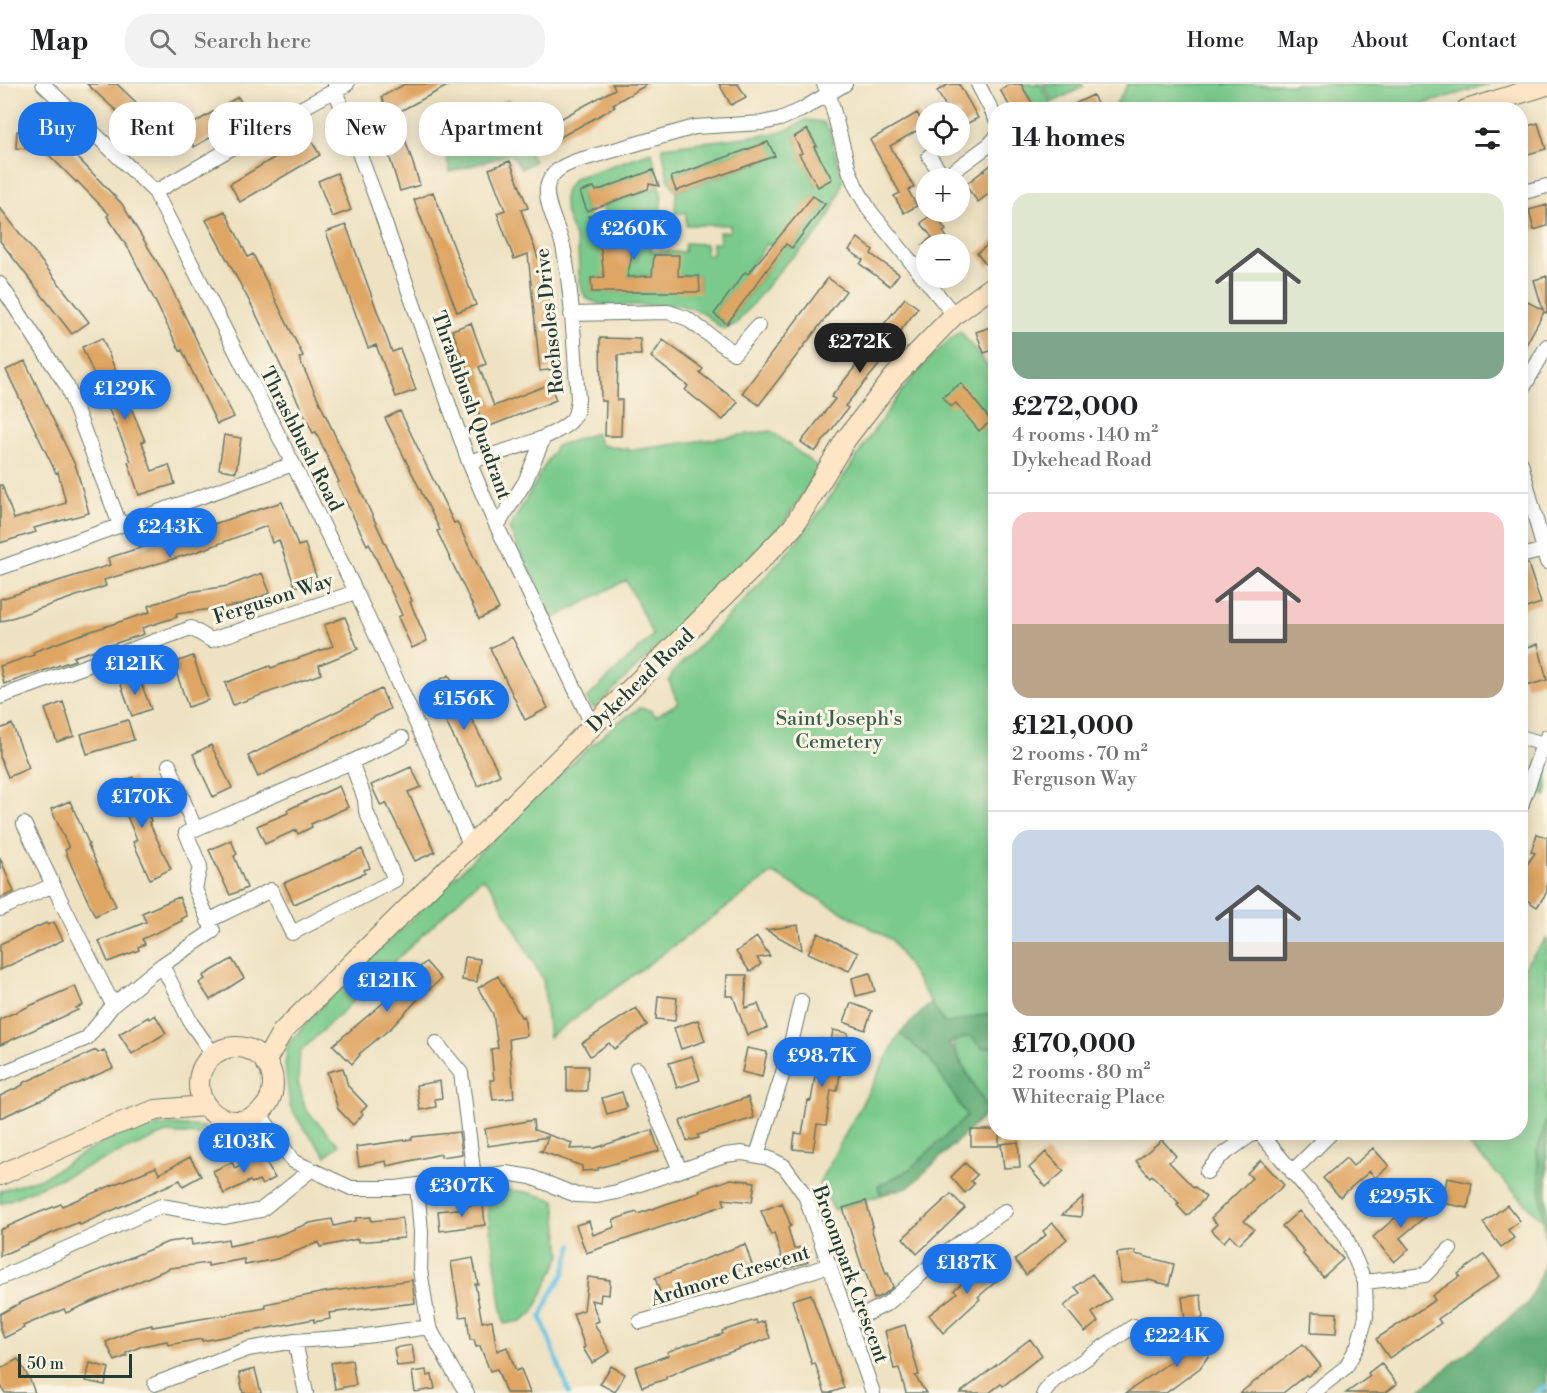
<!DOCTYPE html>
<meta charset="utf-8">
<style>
body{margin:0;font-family:"Libre Bodoni",serif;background:#f2f2f2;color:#202124;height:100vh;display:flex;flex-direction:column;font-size:22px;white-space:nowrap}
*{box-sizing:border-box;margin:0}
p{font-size:20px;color:#757577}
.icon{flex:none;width:33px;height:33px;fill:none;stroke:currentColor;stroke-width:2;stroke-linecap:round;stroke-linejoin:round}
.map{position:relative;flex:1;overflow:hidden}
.drawer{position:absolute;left:988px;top:18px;width:540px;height:1038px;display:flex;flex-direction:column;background:#fff;border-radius:24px;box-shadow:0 3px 15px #0003}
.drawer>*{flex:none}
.top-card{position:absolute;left:18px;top:18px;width:570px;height:54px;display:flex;gap:12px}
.controls{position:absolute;left:916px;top:18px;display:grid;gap:12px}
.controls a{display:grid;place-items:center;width:54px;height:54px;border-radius:50%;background:#fff;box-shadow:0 3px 15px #0003;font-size:30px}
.scale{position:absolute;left:18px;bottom:15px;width:114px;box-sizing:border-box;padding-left:6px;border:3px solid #1f3d34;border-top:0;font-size:16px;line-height:21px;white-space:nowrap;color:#1f3d34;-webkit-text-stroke:4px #fcf5e5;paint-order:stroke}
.price{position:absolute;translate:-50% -51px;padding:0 14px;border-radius:21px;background:#1a73e8;color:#fff;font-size:20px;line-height:39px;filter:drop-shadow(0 2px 3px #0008)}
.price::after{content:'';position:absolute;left:50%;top:36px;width:18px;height:14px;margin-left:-9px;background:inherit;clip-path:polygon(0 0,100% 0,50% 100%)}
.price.selected{background:#222;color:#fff}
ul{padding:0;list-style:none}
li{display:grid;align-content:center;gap:12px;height:318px;padding:0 24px}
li+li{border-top:2px solid #e0e0e0}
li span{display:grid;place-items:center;height:186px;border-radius:18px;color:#555}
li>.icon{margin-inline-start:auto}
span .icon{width:108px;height:108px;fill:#fffc;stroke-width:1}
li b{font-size:26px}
h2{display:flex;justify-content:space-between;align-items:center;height:72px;padding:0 24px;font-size:26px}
.tag{padding:0 21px;border-radius:24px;background:#fff;box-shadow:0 3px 15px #0003;font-size:21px;line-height:54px}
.tag.selected{background:#1a73e8;color:#fff}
header{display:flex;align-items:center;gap:36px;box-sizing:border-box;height:84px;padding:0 30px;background:#fff;border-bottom:2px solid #e0e0e0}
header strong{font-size:28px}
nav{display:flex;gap:33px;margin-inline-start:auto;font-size:21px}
.search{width:420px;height:54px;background:#f2f2f2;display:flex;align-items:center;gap:15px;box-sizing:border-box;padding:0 21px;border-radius:24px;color:#757577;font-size:22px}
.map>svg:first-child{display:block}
</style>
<header>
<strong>Map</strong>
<div class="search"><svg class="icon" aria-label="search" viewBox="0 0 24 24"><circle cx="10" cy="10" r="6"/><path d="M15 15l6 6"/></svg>Search here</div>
<nav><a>Home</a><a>Map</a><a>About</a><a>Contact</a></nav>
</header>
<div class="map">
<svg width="1547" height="1309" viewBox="0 0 1547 1309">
<rect width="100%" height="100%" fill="#fcf5e5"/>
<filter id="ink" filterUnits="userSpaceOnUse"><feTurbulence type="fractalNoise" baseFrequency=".0167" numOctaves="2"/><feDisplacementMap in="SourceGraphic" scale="12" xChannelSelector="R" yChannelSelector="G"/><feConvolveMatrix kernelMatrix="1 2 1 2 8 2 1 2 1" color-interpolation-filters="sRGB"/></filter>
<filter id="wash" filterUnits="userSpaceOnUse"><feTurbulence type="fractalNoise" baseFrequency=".008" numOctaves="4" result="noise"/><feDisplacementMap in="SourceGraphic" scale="24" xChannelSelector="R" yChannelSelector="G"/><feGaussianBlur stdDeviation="1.35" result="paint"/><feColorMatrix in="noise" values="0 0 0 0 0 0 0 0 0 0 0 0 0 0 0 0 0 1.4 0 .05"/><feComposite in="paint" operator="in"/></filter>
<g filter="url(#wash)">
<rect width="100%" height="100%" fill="#eee2c2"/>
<path fill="#7aca8c" stroke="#4c8460" stroke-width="1.5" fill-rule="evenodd" d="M1021 0H1040L1051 19 1049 25H1027L1034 22Z
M1043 0H1082L1083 3 1053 18Z
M1128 0H1489L1408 25H1113Z
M508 16 519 54 534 77 521 85 514 73 510 70 450 88 442 51Z
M806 36 823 38 829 46 843 95 839 110 825 140 813 155 786 179 736 240 725 245 720 243 703 229 681 221H602L587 215C575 199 581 178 577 160 573 145 563 130 564 114 565 105 569 100 575 94L652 68 662 114 660 127 647 133H635V157L646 158 651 162V168H684L685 159 706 160V171H712V159H720L719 148H730V141H686V129H675L676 107 668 95 662 63 778 49 789 45ZM807 45 817 62 814 63 831 95 817 102 800 71 802 69 794 53ZM768 58 774 73 676 107 672 92ZM653 87 659 102 602 122 611 148 602 170 580 108 596 107ZM813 112 824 120 792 164 779 155ZM768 159 780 168 727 240 714 230ZM646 192H699L700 207 592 208 591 194Z
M960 247 996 293V1020L989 1027 959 974 945 941 892 856 773 789 549 953 543 896 492 804 482 794 300 968 298 998 306 1026 339 1061 326 1072 301 1040 290 1022 285 982 287 961 337 905 433 815 545 703 618 638 640 624 650 626 656 632 678 619 669 597 673 588C726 535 779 484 823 423 866 363 901 293 960 247Z
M771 347 820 385 782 441 594 625 586 615 653 551 626 496 553 535 509 445 556 362 596 349 601 361 633 366Z
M1547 682V712L1537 708Z
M1547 854V1034L1537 1068 1544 1138 1457 1049 1521 1048V886Z
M900 949 930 975 967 1032 909 1086 878 1102 881 1111 834 1126 819 1099Z
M169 1041 205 1043 198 1051 166 1049 0 1120V1107L44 1093 92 1064 133 1045Z
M507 1106 527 1108 555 1116 561 1171 533 1229 521 1237 504 1240 485 1110Z"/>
<path fill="#63ae78" stroke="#417656" stroke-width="1.5" d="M931 919 945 940 985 930H996V963L982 964 970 952 949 959 989 1027 910 1102 881 1111 878 1102 909 1086 967 1032 930 975 900 949Z
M1547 1034V1309H1416L1528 1219 1547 1174 1537 1068Z"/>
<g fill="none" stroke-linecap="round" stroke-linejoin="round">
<path stroke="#67c3e5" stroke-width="4.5" d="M569 1309 541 1233 551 1210 564 1190 572 1161
M1536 1309 1547 1302"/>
</g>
<g id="blocks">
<path fill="#dfa663" d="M87 0H117L171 52 159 66Z
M405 0H451L391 32 381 13Z
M612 0H648L613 20 615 23 535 67 527 53 615 5Z
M719 0H738L746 13 731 21Z
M949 0H959L978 34 960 43V28H949L937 7Z
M1011 0H1021L1036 26H1012L1000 6Z
M1093 11 1100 26H1062Z
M238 13 249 31 194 63 184 45Z
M917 29 925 42 890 62 914 103 908 106 917 122 904 129 894 112 900 109 870 56Z
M1538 39 1546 65 1521 72V44Z
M807 45 817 62 814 63 832 95 818 103 799 70 802 69 794 53Z
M17 47 55 50 122 120 165 191 234 333 217 340 182 266 180 267 130 167 107 132 109 130 77 97 76 98 44 66 16 64Z
M403 49 420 101 400 107 384 55Z
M309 53 320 71 240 118 230 100Z
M768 58 775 72 676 107 671 93Z
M510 77 528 124 521 126 540 179 545 178 556 285 540 287 528 170 514 175 497 129 505 126 489 85Z
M996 77V104L978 118 965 101Z
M653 86 659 102 649 100 648 105 587 127 580 108 594 103 596 107Z
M337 89 351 126 332 133 318 97Z
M433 108 476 221 457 228 414 116Z
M813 112 825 120 792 164 786 160 727 240 714 230 745 188 748 190Z
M1547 121V142L1534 146 1529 126Z
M0 124 89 238 72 250 0 157Z
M225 127 248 173 253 170 303 272 299 274 412 517 410 518 427 557 412 564 398 533 402 531 369 459 367 461 337 399 339 398 316 348 313 349 254 226 206 136Z
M933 129 946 146 943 148 952 160H923L932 153 921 139Z
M588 132 641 133 627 193 652 192 654 171H679L678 192H699L700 208H592L591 194 604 193 601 167Z
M346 141 392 268 400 265 416 306 396 313 376 261 368 264 326 148Z
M858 154 873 166 871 170 899 190 890 202 860 180 863 176 849 166Z
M996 155V176L988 183 977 169Z
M1547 192V229L1544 228 1521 270V226L1526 217 1543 226 1534 196Z
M828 194 846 207 759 321 742 309Z
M905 214 918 224 886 266 889 269 845 322 848 324 815 368 801 358 835 315 831 313 875 258 872 255Z
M471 239 486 280 479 283 494 322 550 300 556 316 485 344 467 299 471 297 452 246Z
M996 241V265L984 269 976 248Z
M102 254 145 357 142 358 152 387 169 381 175 400 139 411 128 378 131 377 82 263Z
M600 254 640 255 641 271H618L617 316H622L621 352H605L606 317H601Z
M663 256 703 285 700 289 738 318 723 336 685 306 688 302 651 273Z
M25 277 76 383 89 429 34 444 36 448 0 459V401H2L14 435 66 419 58 388 56 389 6 286Z
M961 299 991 337 979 347 956 319 951 323 943 313Z
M400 327 454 439 457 438 499 525 479 535 437 447 440 446 385 334Z
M224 351 241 354 236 388 219 385Z
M282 418 298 462 305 460 317 495 295 503 279 456 272 459 267 442 199 467 104 496 106 502 0 538V515L110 481 108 474Z
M1528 480 1541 519 1521 526V481Z
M262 489 270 509 239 521 176 530 177 533 142 544 144 550 73 573 75 576 4 600 0 582 34 571 33 568 79 551 150 528 148 522 189 508 228 502Z
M345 533 358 565 319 581 321 590 233 621 225 599 270 582 271 584 333 562 324 541Z
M512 553 548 624 525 636 490 564Z
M1538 560 1547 596 1526 602 1521 586V565Z
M193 572 208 616 188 623 173 579Z
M138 591 151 625 132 632 120 598Z
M449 591 500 691 478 702 428 602Z
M381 605 390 625 258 693 248 672Z
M63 618 74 652 57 658 45 625Z
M128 636 134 656 87 670 81 650Z
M12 640 29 684 8 693 0 673V645Z
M211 661 232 704 213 713 193 670Z
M411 683 421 703 408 708 435 768 415 777 386 719 381 722 371 701Z
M133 693 151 737 149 738 171 785 150 795 133 758 137 756 114 701Z
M339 702 348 723 311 740 312 743 298 750 296 746 265 760 257 742 288 729 287 726Z
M70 717 89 760 88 761 116 822 95 832 72 783 65 766 69 764 51 725Z
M1537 750 1546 753 1547 752V808L1537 823 1521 812V789L1535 769 1531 768Z
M231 756 237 770 234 772 247 804 230 811 209 766Z
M362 765 370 784 364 786 365 789 294 820 284 799Z
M0 774 14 808 0 814Z
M179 813 187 832 181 835 182 837 142 855 145 860 138 863 139 866 108 878 99 857 146 838 142 829Z
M54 838 63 856 0 886V860L46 839 48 841Z
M798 841 802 866 766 846Z
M818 849 858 869 849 887 808 869Z
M757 853 770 872 757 874 761 880 750 888 736 868Z
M465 873 480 875 477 898 462 896Z
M232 875 244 894 210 916 199 899 205 895 203 892Z
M426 878 441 895 419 914 392 943 359 970 360 971 352 980 333 961 383 919 409 892Z
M870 889 875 907 856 912 852 894Z
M727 891H747L745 924 758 920 767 944 747 951 733 912H726Z
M498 892 521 933 524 932 527 952 509 955 514 1014 493 1016 490 996H494L491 965 498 964 493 930 478 904Z
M75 902 83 921 76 924 78 926 0 961V935Z
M658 912 677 914 675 937 656 935Z
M851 919 872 927 865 946 844 938Z
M636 924 647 941 614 965 609 959 590 972 582 959Z
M155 931 166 949 132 970 119 950 148 933 149 935Z
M698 936 705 957 681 965 674 944Z
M833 946 848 949 837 1007 831 1006 826 1041 817 1040 813 1067 793 1065 795 1049 802 1050 808 1016 811 1017 819 968H818L820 955 831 957Z
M747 964 767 968 762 993 742 988Z
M96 966 98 969 104 966 113 984 0 1034V1012L23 1001V999Z
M692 972 700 996 677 1004 669 979Z
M567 982H588L587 1007H567Z
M343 984 348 1002 367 1022 361 1028 363 1030 353 1041 338 1025 327 988Z
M440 997 442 1014 435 1015 436 1023 420 1026 416 1001Z
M622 1008 627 1024 607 1030 602 1014Z
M748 1013 754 1034 698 1051 699 1054 687 1057 680 1037Z
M533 1036 534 1046 572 1059 570 1065 595 1064 652 1046 659 1067 598 1084V1086L582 1087V1082L540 1067 543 1066 548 1053 488 1062 485 1045Z
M971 1046H996V1048H999V1062H971Z
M459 1048 462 1070 441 1073V1070L387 1082 386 1077 359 1082 356 1063 412 1055V1053Z
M1162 1056 1176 1072 1169 1078 1194 1104 1195 1103 1206 1113 1187 1132 1177 1121 1179 1119 1152 1091 1150 1093 1136 1077Z
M1018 1058 1020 1083 1004 1084 1001 1060Z
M1373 1064 1389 1082 1375 1094 1370 1087 1340 1113 1323 1094 1346 1074 1353 1082Z
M1046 1068 1064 1087 1046 1103 1029 1084Z
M261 1070 275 1094 262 1101 259 1096 252 1099 250 1097 224 1110 213 1087 232 1078 235 1085Z
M190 1073 201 1092 183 1102 180 1096 80 1141 79 1138 50 1150 0 1172V1146L33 1131 61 1120 62 1122 156 1083 159 1090Z
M1261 1076 1284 1101 1244 1137 1254 1145 1239 1160 1230 1151 1224 1158 1211 1146 1217 1140 1211 1134 1252 1094 1247 1089Z
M965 1079 977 1091 971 1097 974 1100 965 1109 951 1093Z
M1447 1094 1472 1099 1468 1124 1442 1119Z
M731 1095 755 1098 752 1118 723 1115 725 1121 586 1169 576 1141 589 1137 593 1151 615 1143 613 1136 637 1128 638 1130 700 1108 699 1106Z
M951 1110 965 1124 917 1170 903 1154Z
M1420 1112 1432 1127 1400 1154 1409 1165 1394 1178 1373 1153Z
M1083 1113 1081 1133 1062 1131Z
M866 1117 873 1143 871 1144 886 1190 888 1189 893 1203 883 1211 874 1215 865 1186H863L843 1124Z
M782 1119 791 1142 788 1144 794 1165 804 1162 808 1178 785 1185 774 1149 771 1151 761 1127Z
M483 1120 485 1141 440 1147 438 1127 467 1124V1122Z
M1507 1121 1520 1137 1508 1146 1514 1154 1501 1163 1483 1139Z
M1299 1127 1343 1175 1323 1193 1303 1170 1305 1168 1282 1142Z
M371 1133V1137L402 1134 404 1154 358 1158V1155L320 1163 319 1158 277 1175 245 1181 244 1175 208 1182V1179L170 1184 66 1229 64 1225 23 1242 24 1244 4 1254 0 1244V1230L24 1217 168 1158 191 1155 192 1161 228 1155 229 1162 276 1152 310 1139 332 1135 334 1142 356 1137V1134Z
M1053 1139 1067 1155 1026 1191 1015 1176 1046 1151 1043 1147Z
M745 1160 752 1181 662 1214 655 1194Z
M1135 1167V1170L1174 1180 1169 1201 1148 1196 1121 1199 1117 1169Z
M1484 1171 1500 1192 1438 1235 1441 1239 1389 1274 1376 1255 1435 1216 1432 1212 1460 1192 1458 1190Z
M473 1174 478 1200H475L482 1238 492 1236 497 1267 507 1263 516 1287 521 1285 530 1309H506L497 1285 490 1287 480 1262 476 1263 474 1256H470L467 1232 460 1233 451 1178Z
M993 1174 1006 1189 978 1213 980 1215 943 1249 929 1231 957 1209 954 1206Z
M1092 1190 1111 1215 1092 1229 1098 1238 1085 1248 1064 1222 1080 1209 1075 1203Z
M588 1193 610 1196 609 1211 601 1210 600 1218 591 1216 599 1237 594 1239 610 1268 592 1279 583 1264 585 1263 573 1230 584 1226Z
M412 1196 415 1219 329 1229 330 1235 314 1238V1235L202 1257V1255L168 1261 167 1257 142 1262 126 1269 127 1272 115 1277 106 1258 135 1245 152 1241V1243L266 1224 265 1220 325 1208Z
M811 1210 844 1304 830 1309H825L815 1279 812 1280 792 1216Z
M1201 1211 1203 1234 1185 1237 1182 1213Z
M1312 1228 1337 1229 1336 1250 1311 1249Z
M756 1236 757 1240 764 1237 770 1254 691 1282 666 1293V1295L642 1303 635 1283 669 1271 667 1268 683 1262 723 1250 722 1247Z
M905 1241 919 1291 915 1292 926 1309H906L899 1284 894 1285 885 1247Z
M1194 1250 1214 1264 1200 1284 1166 1309H1126L1177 1273Z
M1030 1255 1042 1271 1003 1302 1001 1300 989 1309H960Z
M1303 1260 1321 1282 1308 1292 1306 1291 1283 1309H1240Z
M412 1261 415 1280 397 1282 394 1264Z
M18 1275 30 1296 35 1309H5L0 1300V1285Z
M352 1276 356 1301 335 1305 331 1279Z
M90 1279 109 1284 105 1301 86 1297Z
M1381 1279 1397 1300 1385 1309H1346L1370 1292 1368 1289Z
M611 1282 625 1290 615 1308 600 1300Z
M255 1285 261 1309H243L239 1289Z
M426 1286 427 1292 432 1291 435 1305 415 1308 412 1288Z"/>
</g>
</g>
<g filter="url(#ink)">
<use href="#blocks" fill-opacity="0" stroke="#677766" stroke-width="1.5"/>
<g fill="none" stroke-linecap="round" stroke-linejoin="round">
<g stroke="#677766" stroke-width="16">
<path id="street" d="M43 0 155 108 293 380 356 508 437 684 471 763
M335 0V6L376 114 469 378 492 432 593 642
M824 0 829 10 849 86 856 103 870 127 954 231
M978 0 996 35
M929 72 944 94 989 61 996 53
M155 108 289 31 347 0
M1521 109 1547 102
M0 200 67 302 120 441
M571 230 668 228 686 234 734 269 758 242
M1521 308 1547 262
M469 378C496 369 553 356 572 336 577 330 577 322 578 314 574 266 573 215 564 167 561 148 545 122 547 104 550 88 562 82 576 77L695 43 762 39 780 35 801 26 845 0
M1521 379 1547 478
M497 442 525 398 544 353
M1521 472 1544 466
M0 484 293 380
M0 613 191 544 211 556 356 508
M1521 653 1543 660
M351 678 402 654
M169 681 195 745
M1521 722 1543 660 1547 653
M24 740 53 801
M0 825 53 801 113 921
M162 881 191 939 213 970
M436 959 461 989 474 1093
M637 985 680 1086
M0 990 87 954 113 921 162 881 213 847 195 805 200 782 186 749 351 678 365 715 366 727 395 796 292 849 271 806 208 837
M259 1029 293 1077 351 1104H396L506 1089 531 1093 576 1111 597 1112 617 1108 725 1071 742 1069 768 1074 784 1082 805 1111 873 1309
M1259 1048 1344 1149 1365 1198 1366 1233 1358 1261 1346 1283 1313 1309
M757 1071 787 976 801 917
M1207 1088 1220 1073 1255 1048
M1292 1088 1332 1048
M417 1102 421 1148 420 1186 429 1243 453 1287 467 1309
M0 1194 161 1122 225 1133 261 1126 311 1086
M1365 1198 1425 1191 1450 1165
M640 1238 735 1212 830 1181
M850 1238 888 1219 945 1169 1005 1127
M295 1257 306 1309
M155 1300 248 1265 295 1257 366 1252 429 1243
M1044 1309 1053 1297 1134 1242"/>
</g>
<g stroke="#677766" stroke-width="22">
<path id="secondary" d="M1466 26 1547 1
M199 1000a37 37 0 1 1 74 0a37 37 0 1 1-74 0Z
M265 978 282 948 758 479 793 443 846 355 894 293 954 231 996 200
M0 1091 106 1044 156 1026 204 1022"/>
</g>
<use href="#street" stroke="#fff" stroke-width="14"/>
<use href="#secondary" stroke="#fde5c5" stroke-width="20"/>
</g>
</g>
<g text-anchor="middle" stroke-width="6" stroke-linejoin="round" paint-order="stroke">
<g font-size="20" fill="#1f3d34" stroke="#fcf5e5">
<text transform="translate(549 237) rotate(-96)" y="7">Rochsoles Drive</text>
<text transform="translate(472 321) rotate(70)" y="7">Thrashbush Quadrant</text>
<text transform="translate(302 355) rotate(63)" y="7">Thrashbush Road</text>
<text transform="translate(273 514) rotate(-18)" y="7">Ferguson Way</text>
<text transform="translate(640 596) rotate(-44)" y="7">Dykehead Road</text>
<text transform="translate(851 1190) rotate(70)" y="7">Broompark Crescent</text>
<text transform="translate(730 1191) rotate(-17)" y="7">Ardmore Crescent</text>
</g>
<g font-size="20" fill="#36604a" stroke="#fcf5e5">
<text x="839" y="641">Saint Joseph's<tspan x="839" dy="23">Cemetery</tspan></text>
</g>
</g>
</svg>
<div class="controls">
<a><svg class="icon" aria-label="locate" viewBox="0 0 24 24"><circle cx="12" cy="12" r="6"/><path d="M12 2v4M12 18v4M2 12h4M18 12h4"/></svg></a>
<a>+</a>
<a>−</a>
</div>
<div class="scale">50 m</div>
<b class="price" style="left:634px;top:177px">£260K</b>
<b class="price selected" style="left:860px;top:290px">£272K</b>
<b class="price" style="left:125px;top:337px">£129K</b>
<b class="price" style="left:170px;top:475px">£243K</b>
<b class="price" style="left:135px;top:612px">£121K</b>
<b class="price" style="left:464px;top:647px">£156K</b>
<b class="price" style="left:142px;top:745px">£170K</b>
<b class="price" style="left:387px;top:929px">£121K</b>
<b class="price" style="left:822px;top:1004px">£98.7K</b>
<b class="price" style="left:244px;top:1090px">£103K</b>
<b class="price" style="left:462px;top:1134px">£307K</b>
<b class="price" style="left:1401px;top:1145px">£295K</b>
<b class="price" style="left:967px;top:1211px">£187K</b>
<b class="price" style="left:1177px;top:1284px">£224K</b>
<div class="top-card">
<a class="tag selected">Buy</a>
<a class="tag">Rent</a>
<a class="tag">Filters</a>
<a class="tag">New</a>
<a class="tag">Apartment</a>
</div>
<section class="drawer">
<h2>14 homes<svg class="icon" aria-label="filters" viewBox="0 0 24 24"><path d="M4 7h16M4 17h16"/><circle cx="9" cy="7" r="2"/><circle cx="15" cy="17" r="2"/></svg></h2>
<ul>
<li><span style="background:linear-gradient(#dfe7d0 75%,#7fa58c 0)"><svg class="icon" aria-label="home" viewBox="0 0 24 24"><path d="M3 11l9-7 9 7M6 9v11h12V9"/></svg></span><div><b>£272,000</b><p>4 rooms · 140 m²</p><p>Dykehead Road</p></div></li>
<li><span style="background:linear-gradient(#f6c9c9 60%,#b9a48a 0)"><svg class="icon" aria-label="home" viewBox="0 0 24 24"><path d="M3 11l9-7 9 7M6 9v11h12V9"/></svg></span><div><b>£121,000</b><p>2 rooms · 70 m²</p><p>Ferguson Way</p></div></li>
<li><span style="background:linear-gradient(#c9d6e8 60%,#b9a48a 0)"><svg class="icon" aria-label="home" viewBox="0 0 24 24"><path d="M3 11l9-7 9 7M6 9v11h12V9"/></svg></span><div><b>£170,000</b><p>2 rooms · 80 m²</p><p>Whitecraig Place</p></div></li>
</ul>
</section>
</div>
